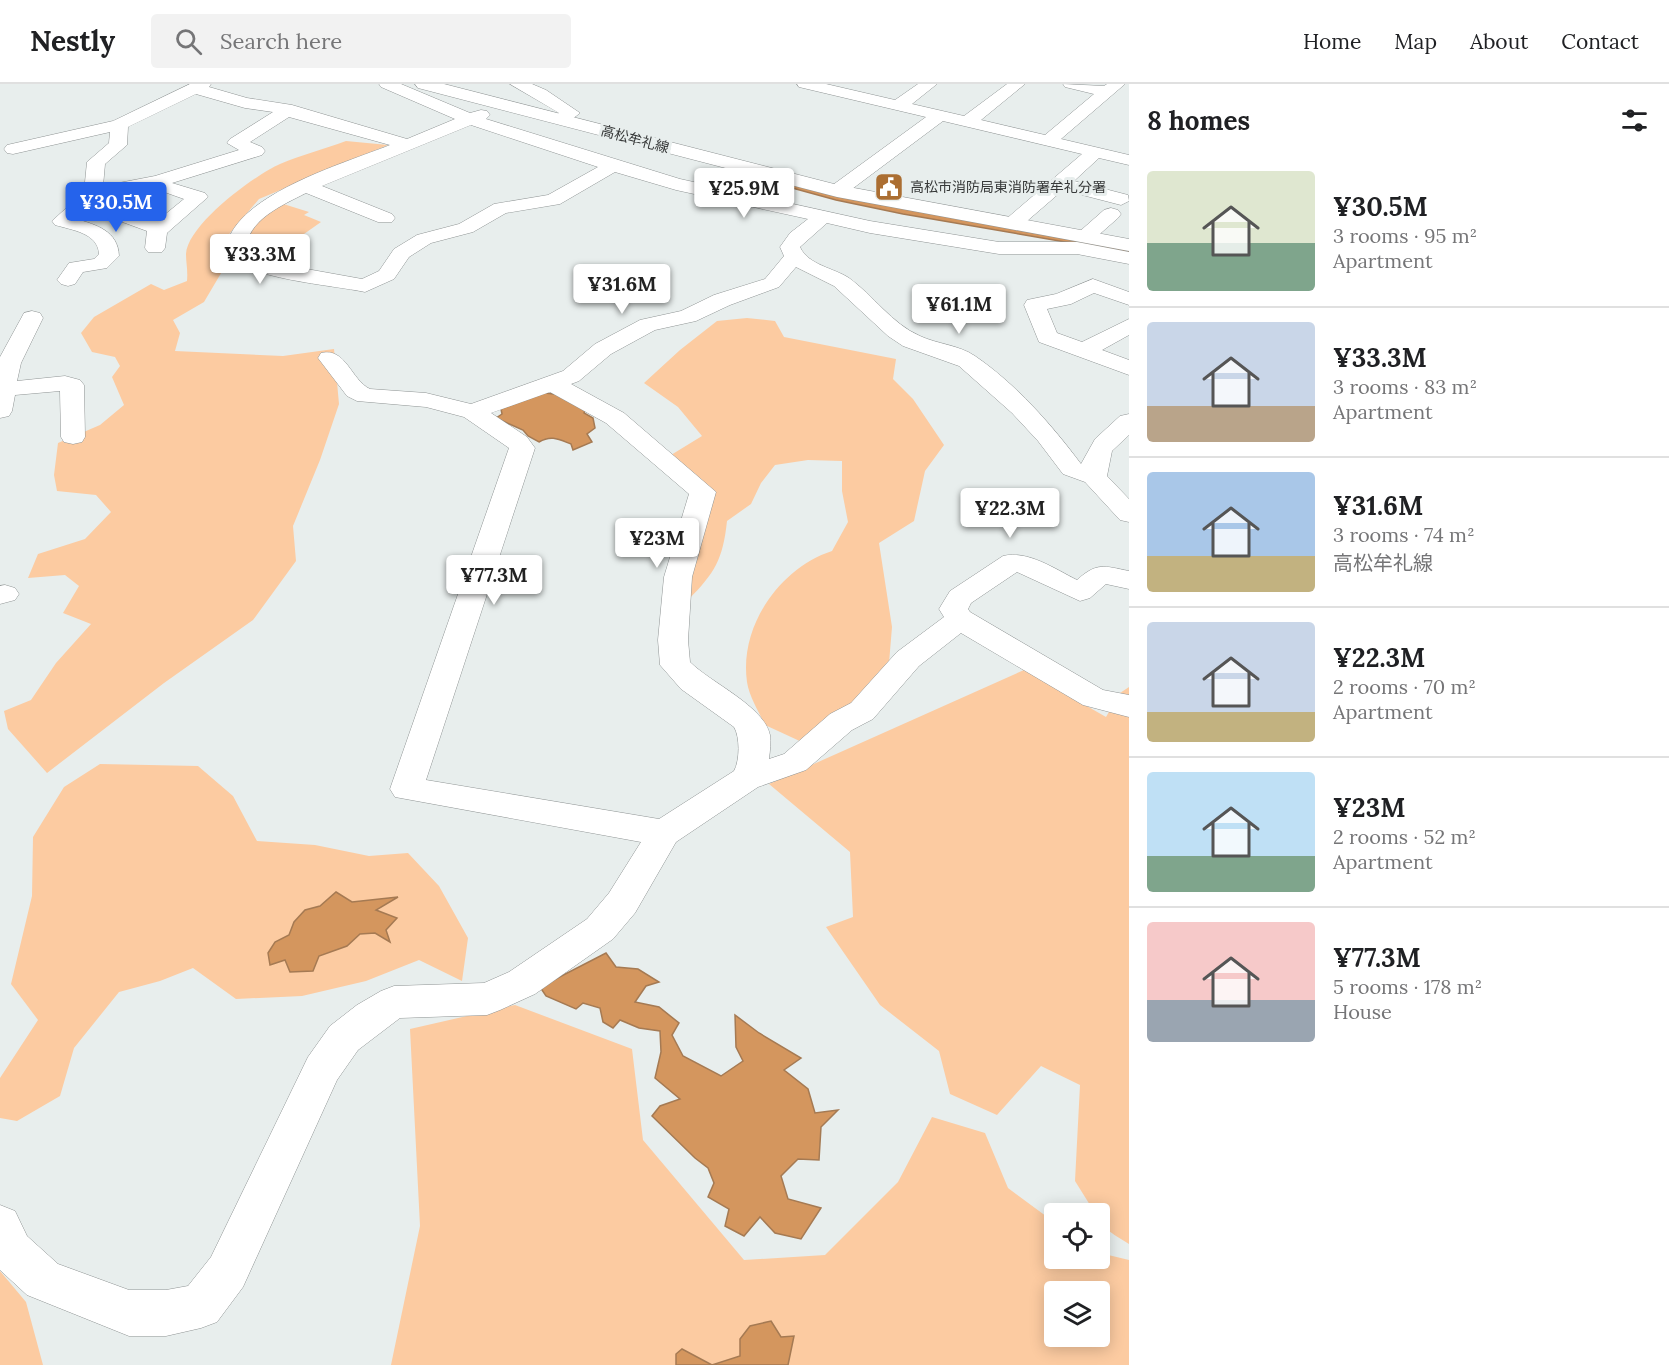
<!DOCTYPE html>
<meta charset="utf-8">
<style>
body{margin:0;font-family:Lora,"Noto Sans JP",serif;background:#f2f2f2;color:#202124;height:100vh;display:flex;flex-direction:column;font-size:22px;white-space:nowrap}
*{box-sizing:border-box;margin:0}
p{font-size:20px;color:#757577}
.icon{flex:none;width:33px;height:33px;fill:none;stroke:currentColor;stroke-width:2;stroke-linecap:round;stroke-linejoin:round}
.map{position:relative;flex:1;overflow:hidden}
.sheet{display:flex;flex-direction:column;background:#fff;width:540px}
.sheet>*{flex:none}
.fabs{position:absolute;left:1044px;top:1119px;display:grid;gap:12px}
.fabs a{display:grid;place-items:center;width:66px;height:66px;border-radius:6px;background:#fff;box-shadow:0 3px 15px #0003;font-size:30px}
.price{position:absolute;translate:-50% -51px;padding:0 14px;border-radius:6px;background:#fff;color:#222;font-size:20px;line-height:39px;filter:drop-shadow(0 2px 3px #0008)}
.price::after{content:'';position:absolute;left:50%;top:36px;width:18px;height:14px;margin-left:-9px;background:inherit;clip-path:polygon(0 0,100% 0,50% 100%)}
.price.on{background:#2563eb;color:#fff}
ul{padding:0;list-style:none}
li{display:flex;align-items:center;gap:18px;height:150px;padding:0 18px}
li+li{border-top:2px solid #e0e0e0}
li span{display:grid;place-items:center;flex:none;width:168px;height:120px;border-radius:6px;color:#555}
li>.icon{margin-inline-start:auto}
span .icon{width:72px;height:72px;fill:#fffc;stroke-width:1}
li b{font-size:26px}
h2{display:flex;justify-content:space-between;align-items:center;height:72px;padding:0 18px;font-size:26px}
header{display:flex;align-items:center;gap:36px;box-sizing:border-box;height:84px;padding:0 30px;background:#fff;border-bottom:2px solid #e0e0e0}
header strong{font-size:28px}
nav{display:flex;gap:33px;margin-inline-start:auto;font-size:21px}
.search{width:420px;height:54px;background:#f2f2f2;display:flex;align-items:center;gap:15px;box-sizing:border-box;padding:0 21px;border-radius:6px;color:#757577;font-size:22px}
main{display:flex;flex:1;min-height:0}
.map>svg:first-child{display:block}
</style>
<header>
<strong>Nestly</strong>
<div class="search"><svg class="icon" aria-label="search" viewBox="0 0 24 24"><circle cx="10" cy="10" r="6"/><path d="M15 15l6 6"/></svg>Search here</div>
<nav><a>Home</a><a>Map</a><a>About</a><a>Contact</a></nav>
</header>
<main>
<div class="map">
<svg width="1129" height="1281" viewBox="0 0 1129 1281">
<rect width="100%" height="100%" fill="#e8eeed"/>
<path fill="#fccba1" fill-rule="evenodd" d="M346 57 388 61 259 115 225 155 230 174 204 218 173 236 180 249 175 267 283 272 334 265 339 320 320 376 293 442 296 477 253 536 164 599 47 689 8 645 4 627 31 616 56 579 91 540 63 529 79 502 65 491 28 494 38 470 85 455 111 428 96 411 57 407 54 391 58 359 100 341 124 321 112 293 120 282 115 273 92 268 81 249 94 233 151 200 164 206 187 197C188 186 186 179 186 170 188 140 255 91 280 80 301 71 324 65 346 57Z
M277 118 309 128 304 131 321 138 260 181 236 159Z
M747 234 775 237 784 253 896 275 893 295 913 315 944 361 925 387 914 437 879 459 892 543 889 579 853 619 804 659 765 641C759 628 749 612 747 598 739 542 780 484 832 467L848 438 842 407V377L808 376 775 381 761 399 751 420 727 437C723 475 715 489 688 516L703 433 671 371 702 352 678 323 644 299 680 266 717 237Z
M1024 586 1106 633 1120 609 1129 603V1160C1117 1152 1100 1145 1100 1130L1095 1129 1075 1097 1080 1001 1041 982 997 1031 950 1010 939 967 880 921 826 843 853 833 850 768 769 700Z
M100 680 198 682 233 712 257 757 315 761 369 772 408 769 439 802 468 854 462 897 419 876 366 897 302 912 236 915 193 884 160 897 119 908 74 964 60 1012 17 1037 0 1034V994L38 936 11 900 32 812 33 753 64 703Z
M515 921 632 965 643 1056 744 1176 825 1171 898 1098 932 1033 985 1049 1008 1104 1054 1138V1174H1100V1169L1129 1176V1281H391L420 1142 410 945ZM1054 1208H1100V1252H1054Z
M0 1187 26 1218 43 1281H0Z"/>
<path fill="#d4965e" stroke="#a57a53" stroke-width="1.5" d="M752 89 1129 164V169L903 130 836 116 748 92Z
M545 309 562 311 586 324 584 329 593 334 595 344 587 350 592 358 573 366 571 360C558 355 551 351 539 358L528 352 523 346 496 334 502 330 501 325Z
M336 808 352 818 398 813 376 826 397 834 386 846 390 858 375 849 360 850 347 862 319 872 313 887 290 888 285 876 270 881 268 869 275 858 289 851 294 838 305 826 320 822Z
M606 869 616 883 638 885 659 898 646 902 635 918 659 923 679 939 672 951 683 972 721 992 743 977 736 963 735 931 759 949 801 974 784 986 808 1005 815 1029 838 1026 821 1043 819 1076 798 1075 781 1092 788 1115 821 1124 801 1155 775 1149 760 1133 744 1152 725 1142 729 1125 708 1113 714 1099 708 1084 695 1074 652 1032 660 1022 680 1015 655 994 661 968 660 947 639 944 620 936 613 944 603 938 600 924 583 919 576 925 546 912 540 903Z
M771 1237 781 1253 794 1252 788 1281H676V1270L682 1265 712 1281 740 1272V1255L750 1242Z"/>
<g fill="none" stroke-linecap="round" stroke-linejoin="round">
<g stroke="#8f9494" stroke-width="1">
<path id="minor" d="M190 0H211L209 3 247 14 292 21 407 55 455 35 381 3 379 0H401L470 29 481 26 487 27 490 31 486 35 680 95 870 137 999 158H1077L1129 168V180L1077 170H999L870 149 827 139 800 163C808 181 834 184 849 194 873 211 892 240 920 252 937 260 959 261 975 272 1016 300 1052 341 1081 380L1095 355 1120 332 1129 330V351L1112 367 1107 392 1129 415V438L1120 436 1085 398 1063 390 1038 357 1012 329 959 282 903 262 888 252 834 202 796 183 779 203 730 221 696 237 655 246 611 270 579 297 571 300 624 329 716 408 692 493 688 556 690 578C711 599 764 622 770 651 771 658 770 667 769 675L784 670 830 630 851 619 897 568 944 533 939 525 950 507 1003 472C1028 466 1055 485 1077 496 1097 478 1104 482 1129 487V505L1106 500 1090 514 1080 517 1017 488 971 519 968 525 970 528 1103 606 1129 611V633L1083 621 961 549 919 582 873 635 852 646 806 686 758 703 676 758 635 829 613 855 535 910 500 926 487 931 400 934 358 966 337 996 243 1203 217 1238 201 1244 166 1252H129L27 1211 0 1186V1121L15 1127 27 1152 58 1180 129 1206H166L188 1202 211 1173 308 973 330 942 357 921 381 907 394 902 484 899 509 888 587 835 609 809 641 758 395 713 390 705 509 364 464 333 426 323 357 317 347 312 318 274 321 269C346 263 351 296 370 305L426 309 471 320 563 287 595 260 640 236 681 227 714 211 765 195 784 172 780 163 790 149 808 135 676 106 615 88 560 120 506 129 473 148 431 159 409 173 394 195 365 208C333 201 244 195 226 169 226 113 346 79 390 61L289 33 250 58 262 63 265 67 262 71 172 99 205 109 208 113 167 149 165 164 162 168H148L145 164 147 147 87 125 76 135C97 141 118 147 119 172L107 184 83 188 75 200 68 202 61 200 57 196 69 179 94 175 99 170C98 149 72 146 55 141L52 137 84 108 87 78 109 59 110 48 13 70 7 69 4 65 7 61 113 37ZM196 10 245 24 273 28 230 55 227 59 239 66 155 92 103 102 105 80 127 61 128 43ZM471 41 598 83 548 111 494 120 459 140 417 151 394 165 379 187 362 195 279 180 254 172 246 167C246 136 283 121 306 109L378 138H392L395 134 392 130 322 102ZM153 104 184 115 157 137 98 116ZM550 308 606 339 689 410 664 493 658 556 660 581 681 605 734 643C740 653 740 676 734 687L659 735 426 696 535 364 527 353 491 329Z
M510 0H532L546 6 580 29 567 39H555L552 35 559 29Z
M797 0H826L895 16 918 0H937L912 20 964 32 1007 0H1025L981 36 1045 51 1094 10 1065 3 1063 0 1104 2 1107 0H1125L1061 55 1129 71V81L1099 74 1074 97 1128 111 1129 117 1121 121 1063 106 1019 144H1005L1002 140 1005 136 1082 70 943 37 844 111H830L828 107 830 103 926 33 799 3Z
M1111 124 1118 126 1121 130 1118 134 1093 156H1079L1076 152 1079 148 1104 126Z
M1093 195 1129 208V221L1094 209 1071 220 1047 225 1057 249 1082 258 1129 235V251L1102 266 1129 276V291L1039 258 1024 221 1027 216 1056 210Z
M32 227 40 229 43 234 21 279 17 297 65 292 80 296 84 301 85 353 82 358 73 360 64 358 61 353 60 307 15 311 12 327 9 332 0 334V273L24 229Z
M5 501 15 504 19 510 15 516 0 520V502Z"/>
</g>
<g stroke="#8f9494" stroke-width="1">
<path id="major" d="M415 0H444L838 101 1129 155V167L837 113 418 4Z"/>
</g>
<use href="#minor" fill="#fff" fill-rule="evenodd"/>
<use href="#major" fill="#fff" fill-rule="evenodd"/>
</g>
<defs>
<g id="civic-square" transform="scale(1.5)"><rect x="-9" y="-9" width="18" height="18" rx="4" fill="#ab6e32" stroke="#e8eeed"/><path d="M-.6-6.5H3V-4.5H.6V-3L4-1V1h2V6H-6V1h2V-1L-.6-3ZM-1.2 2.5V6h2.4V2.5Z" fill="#fff"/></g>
</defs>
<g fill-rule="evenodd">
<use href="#civic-square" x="889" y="103"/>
</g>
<g text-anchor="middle" stroke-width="6" stroke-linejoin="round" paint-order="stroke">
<g font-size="14" fill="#373939" stroke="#e8eeed">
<text transform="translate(635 55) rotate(15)" y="5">高松牟礼線</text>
</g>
<g font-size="14" fill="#373939" stroke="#e8eeed" text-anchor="start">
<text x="910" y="108">高松市消防局東消防署牟礼分署</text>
</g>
</g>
</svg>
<div class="fabs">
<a><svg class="icon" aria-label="locate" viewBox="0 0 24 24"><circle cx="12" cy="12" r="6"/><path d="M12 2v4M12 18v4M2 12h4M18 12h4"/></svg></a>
<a><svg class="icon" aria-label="layers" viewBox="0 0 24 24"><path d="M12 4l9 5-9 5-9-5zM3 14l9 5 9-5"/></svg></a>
</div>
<b class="price" style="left:744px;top:135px">¥25.9M</b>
<b class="price on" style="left:116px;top:149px">¥30.5M</b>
<b class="price" style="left:260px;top:201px">¥33.3M</b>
<b class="price" style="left:622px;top:231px">¥31.6M</b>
<b class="price" style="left:959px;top:251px">¥61.1M</b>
<b class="price" style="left:1010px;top:455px">¥22.3M</b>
<b class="price" style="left:657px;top:485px">¥23M</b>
<b class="price" style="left:494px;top:522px">¥77.3M</b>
</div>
<section class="sheet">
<h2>8 homes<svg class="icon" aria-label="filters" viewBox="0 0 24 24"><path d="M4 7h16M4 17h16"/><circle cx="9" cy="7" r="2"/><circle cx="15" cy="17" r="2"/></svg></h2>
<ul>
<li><span style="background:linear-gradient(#dfe7d0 60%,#7fa58c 0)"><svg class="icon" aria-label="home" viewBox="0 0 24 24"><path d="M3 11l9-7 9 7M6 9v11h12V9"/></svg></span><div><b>¥30.5M</b><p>3 rooms · 95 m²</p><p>Apartment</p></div></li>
<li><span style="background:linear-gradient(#c9d6e8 70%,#b9a48a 0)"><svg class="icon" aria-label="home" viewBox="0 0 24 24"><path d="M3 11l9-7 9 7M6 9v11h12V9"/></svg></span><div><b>¥33.3M</b><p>3 rooms · 83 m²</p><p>Apartment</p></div></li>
<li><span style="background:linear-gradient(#a9c7e8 70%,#c2b280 0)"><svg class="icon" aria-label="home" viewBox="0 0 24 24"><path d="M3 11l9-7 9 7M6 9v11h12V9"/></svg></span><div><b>¥31.6M</b><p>3 rooms · 74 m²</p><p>高松牟礼線</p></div></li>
<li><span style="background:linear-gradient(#c9d6e8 75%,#c2b280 0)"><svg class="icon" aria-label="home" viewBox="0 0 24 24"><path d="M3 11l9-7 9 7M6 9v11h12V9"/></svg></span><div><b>¥22.3M</b><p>2 rooms · 70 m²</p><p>Apartment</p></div></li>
<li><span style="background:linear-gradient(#bfe0f5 70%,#7fa58c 0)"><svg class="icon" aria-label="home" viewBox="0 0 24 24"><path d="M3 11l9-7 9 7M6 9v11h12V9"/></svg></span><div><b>¥23M</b><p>2 rooms · 52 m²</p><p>Apartment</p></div></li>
<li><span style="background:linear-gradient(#f6c9c9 65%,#9aa5b1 0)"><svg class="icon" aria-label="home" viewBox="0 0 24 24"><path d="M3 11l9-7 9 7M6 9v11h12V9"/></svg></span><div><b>¥77.3M</b><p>5 rooms · 178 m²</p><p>House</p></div></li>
</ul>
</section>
</main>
